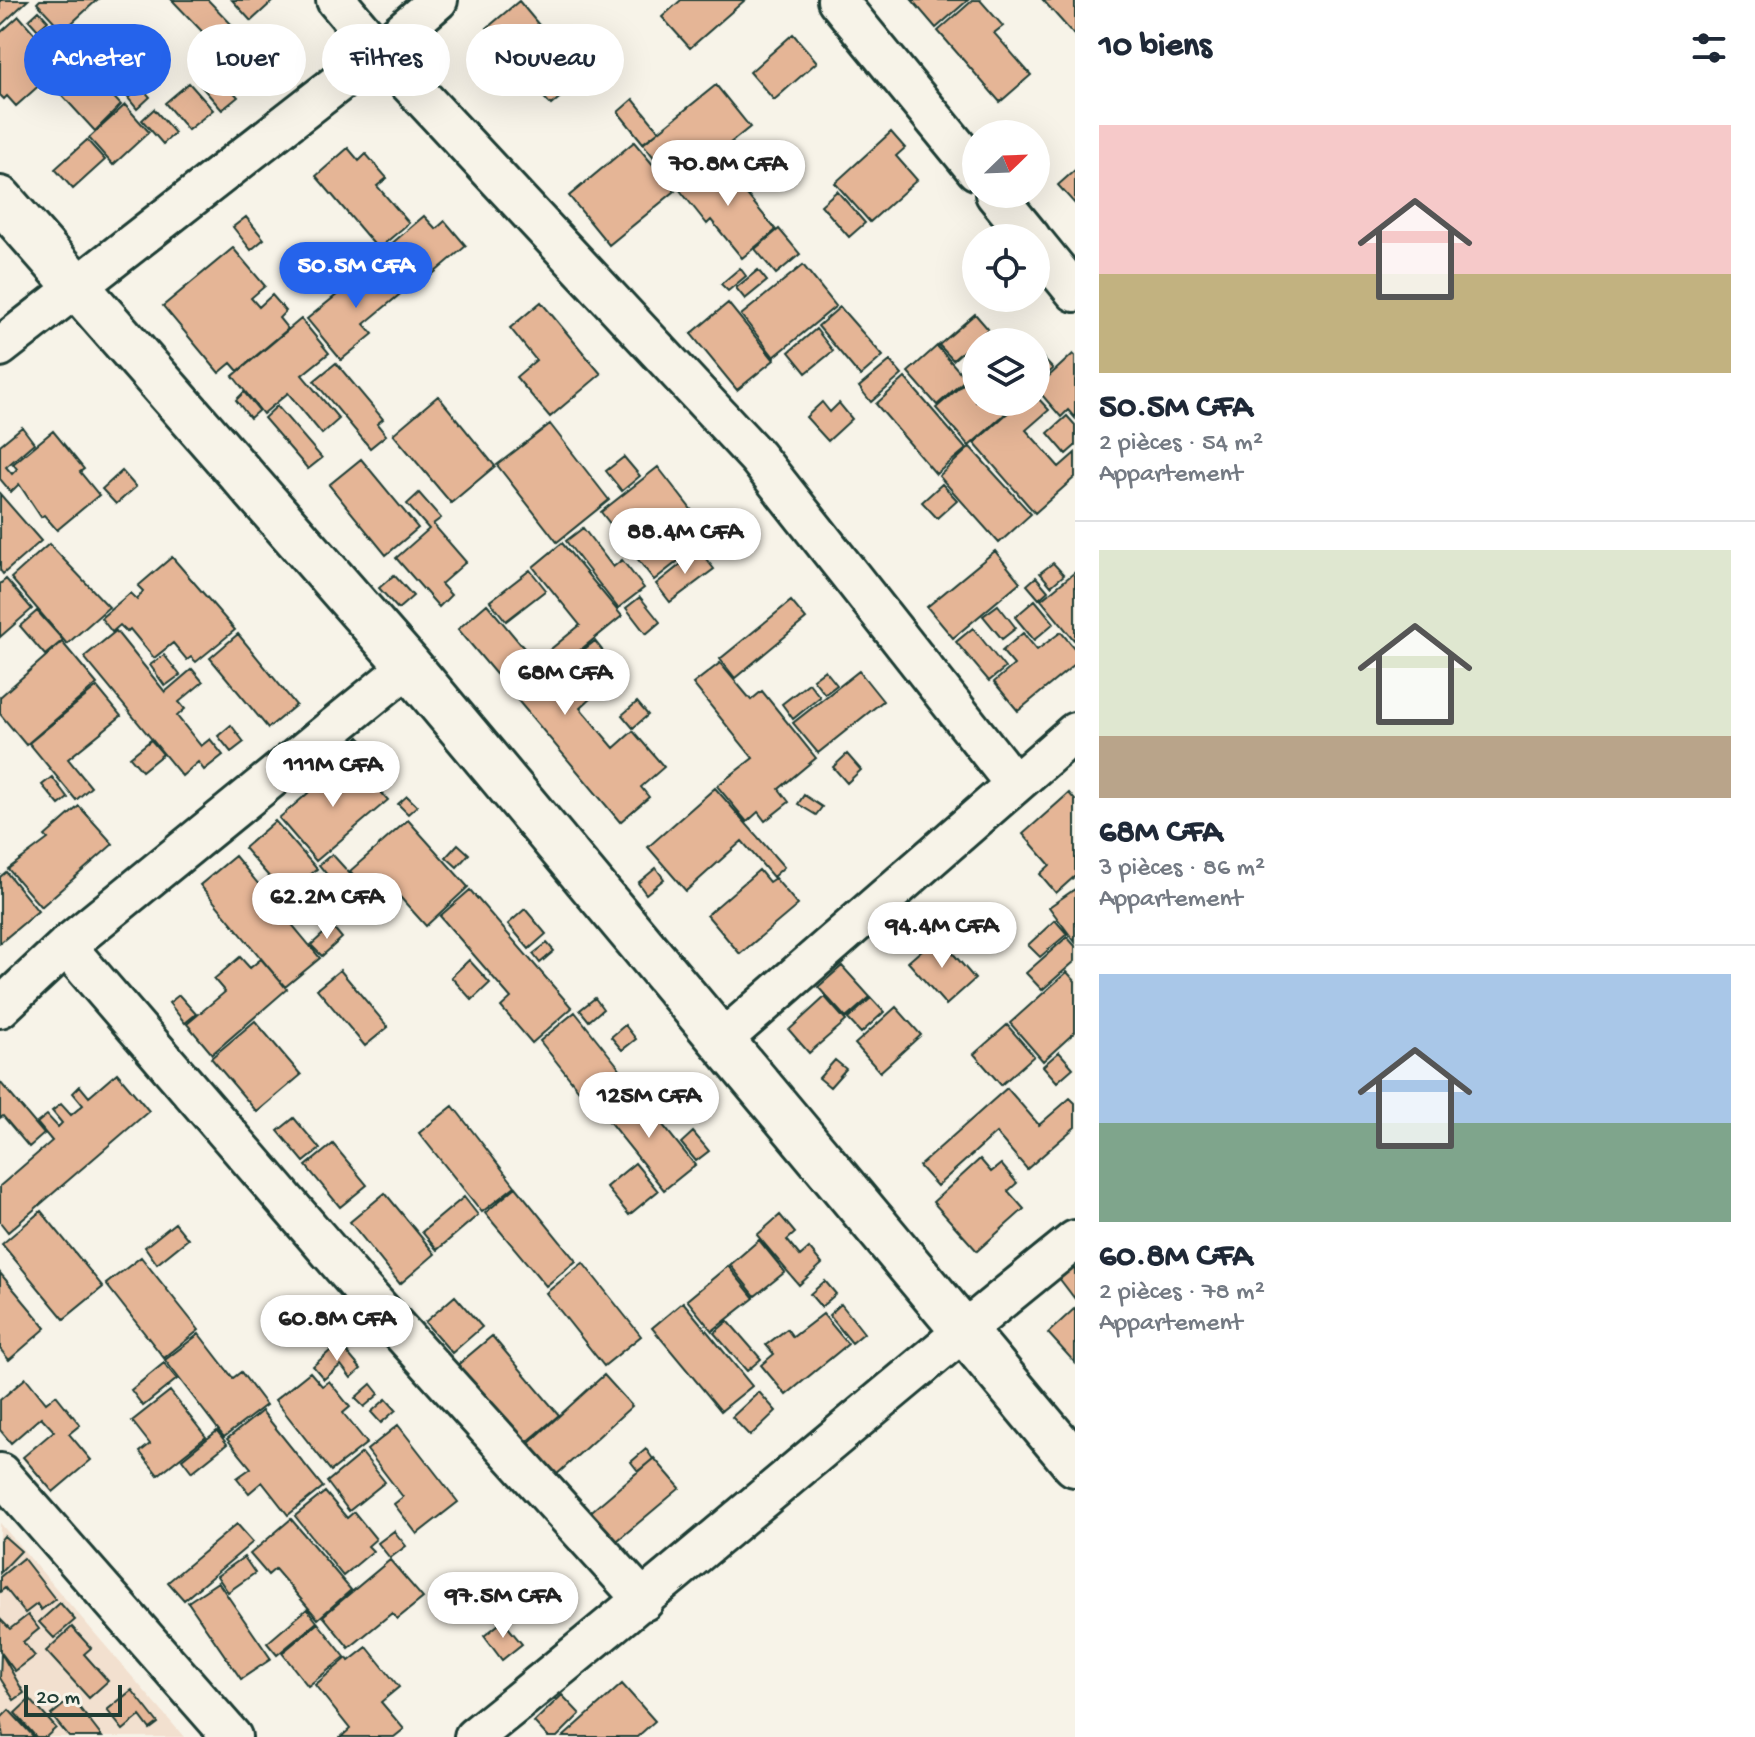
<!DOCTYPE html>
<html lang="fr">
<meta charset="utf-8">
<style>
body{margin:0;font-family:"Gochi Hand",sans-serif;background:#f2f2f3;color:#1f2937;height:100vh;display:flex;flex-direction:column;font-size:30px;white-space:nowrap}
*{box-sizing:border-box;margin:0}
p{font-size:26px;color:#747a83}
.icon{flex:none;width:44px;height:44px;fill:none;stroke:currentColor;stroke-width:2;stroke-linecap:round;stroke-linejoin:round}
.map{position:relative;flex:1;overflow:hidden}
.drawer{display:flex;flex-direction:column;background:#fff;width:680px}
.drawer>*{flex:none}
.guide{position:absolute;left:24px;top:24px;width:760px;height:72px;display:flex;gap:16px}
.needle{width:52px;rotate:67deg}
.fabs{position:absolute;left:962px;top:120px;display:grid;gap:16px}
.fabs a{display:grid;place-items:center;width:88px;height:88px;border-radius:50%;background:#fff;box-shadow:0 8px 32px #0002;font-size:40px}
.scale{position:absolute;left:24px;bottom:20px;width:98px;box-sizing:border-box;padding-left:8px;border:4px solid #1f3d34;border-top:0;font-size:22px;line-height:28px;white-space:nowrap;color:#1f3d34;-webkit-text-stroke:6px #f7f3e8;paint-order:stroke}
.price{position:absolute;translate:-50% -68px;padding:0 18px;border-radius:28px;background:#fff;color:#222;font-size:26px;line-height:52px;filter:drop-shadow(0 2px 4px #0008)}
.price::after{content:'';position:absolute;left:50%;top:48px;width:24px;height:18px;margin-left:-12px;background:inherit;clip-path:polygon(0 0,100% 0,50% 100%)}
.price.selected{background:#2563eb;color:#fff}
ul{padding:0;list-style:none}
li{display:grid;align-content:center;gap:16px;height:424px;padding:0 24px}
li+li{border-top:2px solid #e0e1e3}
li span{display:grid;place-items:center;height:248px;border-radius:0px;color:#555}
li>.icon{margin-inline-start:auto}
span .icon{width:144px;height:144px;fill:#fffc;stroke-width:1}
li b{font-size:34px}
h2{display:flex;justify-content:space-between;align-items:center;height:96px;padding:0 24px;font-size:34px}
.tag{padding:0 28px;border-radius:36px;background:#fff;box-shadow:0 8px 32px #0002;font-size:28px;line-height:72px}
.tag.selected{background:#2563eb;color:#fff}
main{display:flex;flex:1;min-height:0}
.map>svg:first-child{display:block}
</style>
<main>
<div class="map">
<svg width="1075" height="1737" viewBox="0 0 1075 1737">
<rect width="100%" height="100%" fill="#f7f3e8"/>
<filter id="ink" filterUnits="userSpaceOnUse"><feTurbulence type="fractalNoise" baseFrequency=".0125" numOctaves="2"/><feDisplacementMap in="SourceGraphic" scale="16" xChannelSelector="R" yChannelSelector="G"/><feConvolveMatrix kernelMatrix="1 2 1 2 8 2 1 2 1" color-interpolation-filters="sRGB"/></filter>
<g filter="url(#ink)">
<path fill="#f2e0cf" d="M0 1523 184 1737H0Z"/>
<path fill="#e5b596" stroke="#1f3d34" stroke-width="2" d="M0 0H28L0 26Z
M40 0H97L63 31 37 3Z
M172 0H208L235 28 216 46Z
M232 0H274L251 21Z
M681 0H745L690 48 662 17Z
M912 0H968L936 28Z
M973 0H980L1003 26 994 33 1031 75 1000 102 938 31Z
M1043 0H1075V36Z
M519 1 583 78 551 105 494 44 498 42 487 28Z
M39 11 48 21 38 30 29 20Z
M19 16 62 65 16 106 7 96 4 99 0 95V33Z
M55 29 82 59 69 71 45 38Z
M246 31 251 37 256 32 270 50 240 76 220 52Z
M793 34 817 62 774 100 750 72Z
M83 64 121 105 95 131 48 80 63 66 70 75Z
M217 73 238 97 222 110 201 86Z
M189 83 213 110 188 130 165 103Z
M716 85 750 127 677 186 643 144Z
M141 87 150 97 137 109 128 98Z
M633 99 659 131 643 143 618 112Z
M125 105 149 132 113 165 89 138Z
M154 109 175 133 163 144 142 120Z
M891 132 905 148 896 156 917 180 870 222 835 183Z
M87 140 105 160 73 189 55 169Z
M634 142 675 191 609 245 569 196Z
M348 148 359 161 366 154 387 178 377 186 409 223 378 249 316 176Z
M717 158 776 230 742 258 711 220 707 224 679 189Z
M1075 170V204L1058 185Z
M837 191 865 223 849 237 821 205Z
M424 216 436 229 445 221 466 246 415 289 383 251Z
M246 217 264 239 251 250 233 227Z
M779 229 800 254 776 274 755 249Z
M233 248 265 286 251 298 259 307 272 295 286 311 279 318 288 329 238 371 231 363 219 373 163 306Z
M380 260 405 290 364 324 373 334 341 360 307 319Z
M803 265 836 306 774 357 741 315Z
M740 268 746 276 728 291 721 284Z
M758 270 767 281 745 299 736 288Z
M541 302 601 374 550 417 516 377 536 360 510 328Z
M728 303 774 360 737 390 691 334Z
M840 307 883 356 860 376 818 326Z
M975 314 988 329 953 360 939 345Z
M301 319 329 353 302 375 339 419 322 434 288 393 263 414 233 376Z
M816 329 833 351 806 373 789 352Z
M937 346 966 379 937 405 908 372Z
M1038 353 1053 369 1043 378 1036 370Z
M1073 354 1075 356V418L1068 410 1061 417 1036 388Z
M890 361 902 375 871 402 859 387Z
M336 363 383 419 377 424 386 435 370 448 314 381Z
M972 376 976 380V402H995L1005 414 969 446 936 408Z
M905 378 966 449 936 474 876 404Z
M244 392 259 410 250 418 236 400Z
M438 396 495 466 451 503 393 434Z
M1036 396 1049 410 1026 430 1059 467 1075 453V477L1035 513 974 443 1020 402H1036Z
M822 402 830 412 839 403 852 419 828 441 806 417Z
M277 406 322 458 308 469 264 418Z
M1067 416 1075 425V446L1066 454 1048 433Z
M550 424 609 500 557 542 497 465Z
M22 427 34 443 6 467 12 474 17 469 13 464 53 431 84 469 80 472 99 495 57 530 44 515 41 517 19 484 11 492 0 479V445Z
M970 447 1031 514 999 543 939 476Z
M624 457 640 476 622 491 606 471Z
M361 459 418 528 386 555 329 485Z
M658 467 711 535 654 580 601 512Z
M122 471 136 487 116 504 102 489Z
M942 484 957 500 937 518 922 502Z
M419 493 441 518 433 524 466 562 441 584 451 595 439 607 396 558 429 529 407 504Z
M0 494 41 541 3 574 0 570Z
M583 528 613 567 622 560 644 588 618 608 566 541Z
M562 543 622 616 552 673 540 658 580 625 533 567Z
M49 544 109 607 67 644 11 578Z
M699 550 714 569 670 602 656 584Z
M995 551 1020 582 953 638 927 607Z
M172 557 235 630 196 662 191 657 187 660 173 643 154 658 130 629 127 632 120 625 112 632 101 618 130 593 137 600 143 591 138 586Z
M1053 563 1064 575 1051 586 1040 573Z
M530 570 546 590 506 621 490 601Z
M1075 572V639L1074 640 1041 600Z
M394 575 413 596 398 609 379 588Z
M1036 577 1048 591 1039 599 1027 585Z
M6 579 32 609 0 637V584Z
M640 597 660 622 646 634 626 608Z
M1035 600 1054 623 1034 640 1015 617Z
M791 601 806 619 735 678 720 659Z
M487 604 549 678 563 667 590 699 580 708 614 748 633 731 664 767 641 787 649 797 620 822 458 629Z
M998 605 1016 628 1002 639 983 616Z
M37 611 63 640 45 655 20 626Z
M973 628 1005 668 989 681 956 642Z
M116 631 165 692 192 669 203 682 179 702 185 709 177 716 201 746 210 739 223 755 204 770 198 762 182 776 84 657Z
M1061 632 1075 649V664L1018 711 994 682 1014 665 1002 651 1023 633 1037 650Z
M238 634 296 705 268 728 210 658Z
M595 641 610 660 578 684 564 665Z
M62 642 97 684 26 745 0 714V697Z
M164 655 180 675 165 686 150 665Z
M720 663 751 700 762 691 816 758 779 789 789 802 765 821 758 812 747 822 717 786 753 758 693 684Z
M825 670 837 685 825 694 813 679Z
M859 671 883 701 818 753 793 723Z
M809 683 820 697 793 719 782 704Z
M97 687 121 716 68 759 91 787 76 800 29 743Z
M637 702 648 715 633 728 622 715Z
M231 725 244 742 231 752 218 736Z
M359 737 382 761 372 771 349 746Z
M151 740 163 754 142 771 130 757Z
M847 754 861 770 847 783 833 767Z
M350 757 388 800 316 861 279 818Z
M52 777 68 798 59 805 42 785Z
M715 788 784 867 773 877 742 841 686 891 648 847Z
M1069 793 1075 800V876L1056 893 1040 874 1050 865 1023 834Z
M804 795 822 807 816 815 798 804Z
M407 796 417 806 408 814 398 804Z
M79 806 113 844 41 907 8 869 48 839 45 836Z
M408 820 468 887 426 926 400 897 380 916 353 886 358 880 350 871Z
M275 821 317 869 286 896 244 848Z
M458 844 469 854 457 867 446 857Z
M332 854 351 875 337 887 319 865Z
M235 856 320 958 285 987 200 885Z
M656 868 664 879 646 894 638 883Z
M759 870 769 882 775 878 798 905 740 954 707 915Z
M6 872 38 911 0 943V877Z
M1075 889V942L1049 907Z
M470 890 572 1008 532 1043 501 1007 511 998 440 916Z
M525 909 546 934 529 949 508 924Z
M1055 920 1067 934 1040 957 1028 945Z
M332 926 342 938 322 956 311 945Z
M938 936 975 979 946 1005 908 962Z
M1067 937 1075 946V961L1042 990 1026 973Z
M547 943 554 951 540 963 533 954Z
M240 957 250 968 261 959 287 989 212 1054 187 1024 225 992 214 979Z
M469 960 490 983 472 1000 451 977Z
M842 966 870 997 846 1018 818 987Z
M340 970 388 1027 365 1046 317 989Z
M1067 972 1075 981V1032L1043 1061 1010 1023Z
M179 995 196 1014 185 1023 169 1003Z
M825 997 846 1021 809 1053 789 1030Z
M595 998 603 1009 589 1021 580 1010Z
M871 998 884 1012 861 1033 848 1019Z
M896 1007 921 1035 880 1072 855 1044Z
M575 1012 633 1085 597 1113 540 1041Z
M255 1021 301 1075 257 1112 211 1058Z
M625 1025 636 1039 622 1050 611 1037Z
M1007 1025 1034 1056 1001 1085 974 1054Z
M1059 1052 1073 1068 1057 1082 1043 1066Z
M835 1060 846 1069 830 1087 819 1078Z
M117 1073 149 1111 8 1232 0 1222V1186L52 1141 37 1123 47 1115 58 1127 62 1123 52 1111 61 1104 71 1115 83 1105 73 1093 80 1086 89 1097Z
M0 1082 44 1134 29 1147 3 1116 0 1118Z
M1007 1088 1039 1125 1070 1098 1075 1103V1127L1027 1169 996 1133 937 1186 919 1166Z
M634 1089 695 1165 664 1190 603 1114Z
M453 1106 515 1186 482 1212 419 1133Z
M294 1118 320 1149 304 1162 278 1131Z
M693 1132 709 1151 696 1161 681 1143Z
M333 1144 367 1185 340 1207 306 1166Z
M980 1159 991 1172 1001 1164 1017 1183 1008 1191 1024 1209 977 1251 933 1202Z
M635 1163 658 1191 629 1215 606 1187Z
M516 1187 576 1261 546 1286 485 1213Z
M385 1193 435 1254 400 1284 350 1222Z
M464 1197 478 1215 437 1250 422 1232Z
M41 1211 103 1287 64 1319 2 1244Z
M780 1215 795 1233 787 1240 800 1256 809 1248 822 1264 799 1285 757 1235Z
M175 1223 188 1239 157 1264 145 1247Z
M759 1240 785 1272 755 1296 730 1265Z
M141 1257 199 1330 164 1358 106 1284Z
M583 1263 641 1336 604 1366 546 1293Z
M728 1266 754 1298 712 1331 687 1300Z
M1075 1266V1299L1059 1278Z
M0 1273 46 1328 9 1360 0 1349Z
M825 1281 836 1294 821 1307 810 1294Z
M455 1296 482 1327 452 1353 425 1322Z
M683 1302 752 1386 721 1411 652 1328Z
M841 1304 864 1333 852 1343 829 1315Z
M1075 1308V1363L1048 1333Z
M823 1314 848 1344 786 1395 761 1365 774 1354 766 1345 787 1329 793 1337Z
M728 1321 761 1359 747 1371 714 1333Z
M199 1334 233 1378 241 1372 266 1405 224 1437 165 1360Z
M492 1336 559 1415 520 1448 454 1368Z
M339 1343 361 1369 351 1378 341 1365 324 1379 313 1366Z
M164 1363 177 1379 143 1406 131 1390Z
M310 1372 322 1386 329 1381 350 1407 343 1413 367 1443 331 1471 275 1400Z
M604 1375 632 1406 555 1476 527 1445Z
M26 1378 46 1403 56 1395 80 1425 69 1434 91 1460 53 1492 23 1457 54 1431 41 1417 11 1443 0 1430V1400Z
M371 1384 379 1394 364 1407 355 1398Z
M170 1391 206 1437 158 1475 140 1452 150 1444 132 1421Z
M759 1392 776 1411 750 1436 732 1417Z
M386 1399 396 1410 381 1423 371 1412Z
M262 1411 323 1487 288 1515 262 1482 249 1493 237 1478 251 1468 227 1439Z
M398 1425 458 1502 417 1534 394 1504 403 1497 367 1450Z
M217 1431 227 1444 192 1472 182 1459Z
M646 1449 653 1459 638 1471 631 1462Z
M362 1453 385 1482 349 1511 327 1482Z
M654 1458 680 1488 612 1545 587 1515Z
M325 1492 347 1518 354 1512 376 1539 368 1546 373 1551 343 1576 295 1516Z
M291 1519 351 1590 318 1619 275 1569 268 1575 250 1554Z
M237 1524 253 1542 184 1600 168 1582Z
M394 1531 406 1546 390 1558 378 1543Z
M4 1536 21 1551 0 1573V1541Z
M244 1557 255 1573 228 1592 217 1576Z
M23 1558 55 1599 41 1610 37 1604 25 1613 5 1588 0 1592V1577Z
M390 1560 423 1598 397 1619 392 1613 349 1648 323 1616Z
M218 1582 271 1659 241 1679 188 1602Z
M60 1603 75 1620 54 1638 39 1622Z
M307 1609 317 1622 277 1655 267 1643Z
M28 1615 39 1629 23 1642 35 1656 15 1671 0 1651V1619L10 1629Z
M503 1621 522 1644 502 1660 484 1636Z
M318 1623 345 1657 308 1686 282 1653Z
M72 1627 91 1648 84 1654 108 1681 89 1698 46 1651Z
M367 1647 399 1687 381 1702 404 1729 394 1737H341L350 1729 315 1685 347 1658 349 1661Z
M1 1653 24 1693 14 1700 0 1678Z
M622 1684 655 1721 637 1737H563Z
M132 1690 158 1723 150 1729 140 1716 123 1730 107 1710Z
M562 1695 580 1714 557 1737H548L534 1722Z
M72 1698 102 1737H69L51 1715Z
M30 1699 56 1728 46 1737H36L15 1713Z
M9 1710 34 1737H3L0 1719Z"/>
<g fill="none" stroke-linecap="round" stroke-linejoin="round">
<g stroke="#1f3d34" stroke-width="44">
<path id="minor" d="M336 0 379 51 757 457 1013 782
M837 0 976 170
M995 194 1031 238
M1036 244 1075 292
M0 347 379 51 438 0
M66 946 359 1286 644 1601
M0 1008 66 946 409 666
M721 1041 1075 732
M0 1473 232 1737
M474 1737C677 1575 872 1403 1075 1240"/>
</g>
<g stroke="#1f3d34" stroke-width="50">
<path id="tertiary" d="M0 199 409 666 1075 1464"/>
</g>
<use href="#minor" stroke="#f7f3e8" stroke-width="38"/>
<use href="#tertiary" stroke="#f7f3e8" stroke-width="44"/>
</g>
</g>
</svg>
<div class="fabs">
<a><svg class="needle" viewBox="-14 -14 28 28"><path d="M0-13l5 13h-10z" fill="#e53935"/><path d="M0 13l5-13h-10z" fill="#747a83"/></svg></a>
<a><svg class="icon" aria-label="locate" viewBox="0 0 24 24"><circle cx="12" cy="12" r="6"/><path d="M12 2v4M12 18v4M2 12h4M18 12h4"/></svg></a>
<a><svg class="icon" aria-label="layers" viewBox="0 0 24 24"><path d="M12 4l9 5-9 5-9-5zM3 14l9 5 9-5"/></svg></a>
</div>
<div class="scale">20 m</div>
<b class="price" style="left:728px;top:208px">70.8M CFA</b>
<b class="price selected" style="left:356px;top:310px">50.5M CFA</b>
<b class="price" style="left:685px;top:576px">88.4M CFA</b>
<b class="price" style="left:565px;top:717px">68M CFA</b>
<b class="price" style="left:333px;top:809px">111M CFA</b>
<b class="price" style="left:327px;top:941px">62.2M CFA</b>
<b class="price" style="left:942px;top:970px">94.4M CFA</b>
<b class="price" style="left:649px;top:1140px">125M CFA</b>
<b class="price" style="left:337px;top:1363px">60.8M CFA</b>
<b class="price" style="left:503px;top:1640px">97.5M CFA</b>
<div class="guide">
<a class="tag selected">Acheter</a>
<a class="tag">Louer</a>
<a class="tag">Filtres</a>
<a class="tag">Nouveau</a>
</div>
</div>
<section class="drawer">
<h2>10 biens<svg class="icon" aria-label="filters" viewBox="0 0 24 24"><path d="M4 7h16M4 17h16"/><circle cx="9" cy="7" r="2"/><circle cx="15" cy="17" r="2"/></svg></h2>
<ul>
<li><span style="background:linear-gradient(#f6c9c9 60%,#c2b280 0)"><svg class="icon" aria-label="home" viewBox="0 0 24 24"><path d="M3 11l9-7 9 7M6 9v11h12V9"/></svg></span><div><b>50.5M CFA</b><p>2 pièces · 54 m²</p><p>Appartement</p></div></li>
<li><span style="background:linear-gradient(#dfe7d0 75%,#b9a48a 0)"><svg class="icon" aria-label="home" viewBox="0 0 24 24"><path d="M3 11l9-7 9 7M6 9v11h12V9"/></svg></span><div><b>68M CFA</b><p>3 pièces · 86 m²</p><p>Appartement</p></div></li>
<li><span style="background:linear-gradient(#a9c7e8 60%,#7fa58c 0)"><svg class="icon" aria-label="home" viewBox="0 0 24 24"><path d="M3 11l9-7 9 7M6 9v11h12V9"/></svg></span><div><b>60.8M CFA</b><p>2 pièces · 78 m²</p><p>Appartement</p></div></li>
</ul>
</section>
</main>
